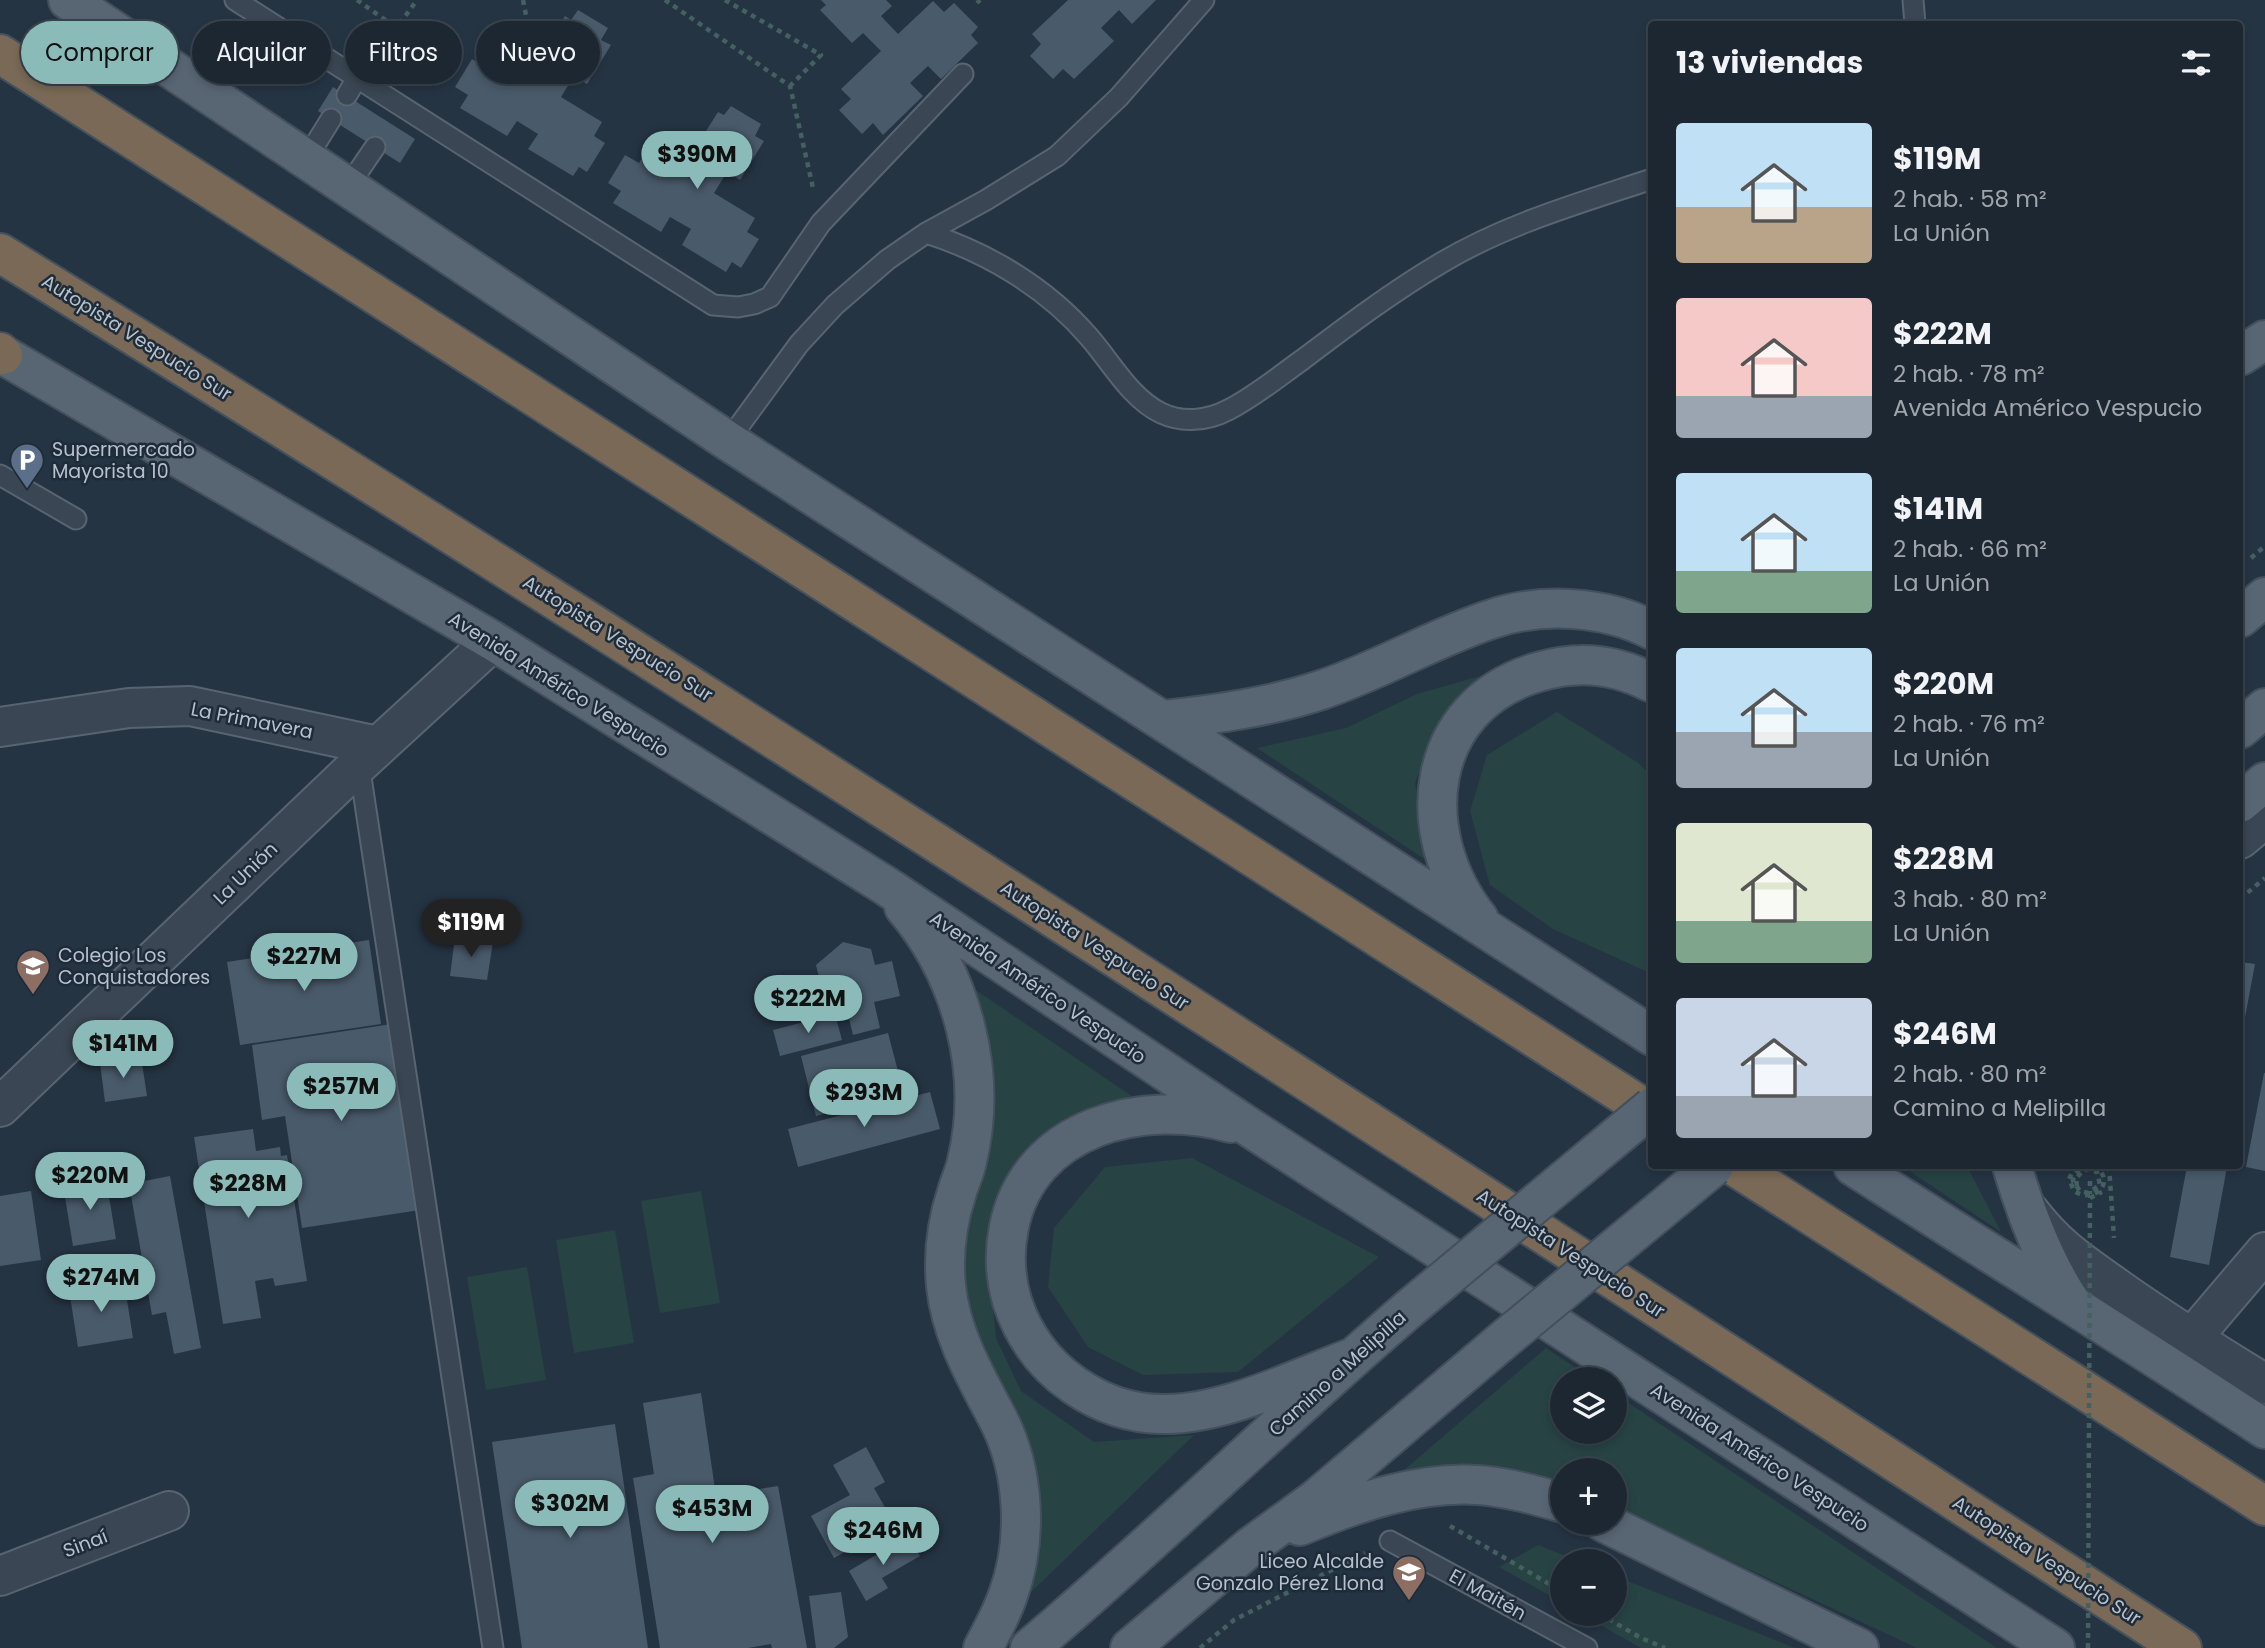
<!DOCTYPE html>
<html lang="es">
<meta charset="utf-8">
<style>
body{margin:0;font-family:Poppins,sans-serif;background:#29333e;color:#f1f3f6;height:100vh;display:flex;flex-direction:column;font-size:26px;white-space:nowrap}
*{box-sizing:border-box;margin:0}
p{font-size:23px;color:#a0a5ac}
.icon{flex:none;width:38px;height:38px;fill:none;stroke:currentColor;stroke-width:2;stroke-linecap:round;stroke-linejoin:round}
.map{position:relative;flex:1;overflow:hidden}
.drawer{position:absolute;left:1648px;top:21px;width:595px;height:1148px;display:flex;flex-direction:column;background:#1c2732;border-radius:7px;box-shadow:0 4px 10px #0003,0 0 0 2px #3a444d}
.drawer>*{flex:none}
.top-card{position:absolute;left:21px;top:21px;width:665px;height:63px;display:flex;gap:14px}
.fabs{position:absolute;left:1550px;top:1367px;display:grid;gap:14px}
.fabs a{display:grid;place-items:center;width:77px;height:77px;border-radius:50%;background:#1c2732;box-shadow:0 4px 10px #0003,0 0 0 2px #3a444d;font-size:35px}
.price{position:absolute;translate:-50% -60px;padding:0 16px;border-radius:24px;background:#8bbbb9;color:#111;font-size:23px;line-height:46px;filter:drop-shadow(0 2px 4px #0008)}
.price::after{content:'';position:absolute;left:50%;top:42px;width:21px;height:16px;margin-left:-10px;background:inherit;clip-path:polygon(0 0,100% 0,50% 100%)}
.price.active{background:#222;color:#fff}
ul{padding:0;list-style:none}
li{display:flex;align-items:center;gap:21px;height:175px;padding:0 28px}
li span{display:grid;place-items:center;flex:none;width:196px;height:140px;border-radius:7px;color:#555}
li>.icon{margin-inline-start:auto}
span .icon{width:84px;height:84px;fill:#fffc;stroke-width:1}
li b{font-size:30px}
h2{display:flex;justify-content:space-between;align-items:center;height:84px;padding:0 28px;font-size:30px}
.tag{padding:0 24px;border-radius:32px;background:#1c2732;box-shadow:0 4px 10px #0003,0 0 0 2px #3a444d;font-size:24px;line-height:63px}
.tag.active{background:#8bbbb9;color:#111}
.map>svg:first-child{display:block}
</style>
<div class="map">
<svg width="2265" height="1648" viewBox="0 0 2265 1648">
<rect width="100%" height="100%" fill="#253443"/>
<path fill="#274344" d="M1516 666 1436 726 1415 783 1429 862 1257 748 1346 728 1417 694Z
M1557 712 1637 762 1652 776V974L1553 929 1490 885 1470 811 1487 755Z
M967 984 1133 1097 1074 1114 1013 1167 987 1241 996 1338 1021 1391 1094 1442 1194 1435 1028 1595 1041 1513 1029 1466 983 1354 965 1301 958 1252 974 1207 991 1133 993 1064Z
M1192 1158 1379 1257 1238 1372 1143 1375 1088 1347 1048 1287 1054 1228 1105 1167Z
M1902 1166H1967L2001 1232Z
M701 1191 720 1303 660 1313 641 1201Z
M615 1230 634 1343 574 1353 556 1240Z
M527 1267 546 1380 486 1390 467 1277Z
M1546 1348 1592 1379H1563V1432H1615V1394L1997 1648H1917L1615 1507V1470H1563V1488L1500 1469 1403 1471Z
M1538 1545 1578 1561H1563V1603L1499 1567Z
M1615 1576 1795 1648H1641L1581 1614H1615Z"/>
<path fill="#495a6a" d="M821 0H886L892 6 881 16 898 34 933 1 944 12 954 3 978 27 971 35 978 43 941 79 928 66 910 83 923 96 883 135 873 123 862 134 839 110 851 99 841 89 881 51 863 33 852 43 820 10 826 5Z
M1068 0H1156L1132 24 1119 10 1101 28 1114 41 1074 79 1063 69 1053 79 1030 56 1041 44 1032 34Z
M578 10 608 28 601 40 611 45 587 84 574 76 561 97 602 122 594 136 605 143 587 172 579 167 573 176 528 149 538 134 517 121 507 136 460 108 468 95 455 87 472 59 486 67 493 56 540 84 554 62 541 55 565 16 571 20Z
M333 87 415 139 400 163 318 111Z
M731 106 761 124 755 136 764 141 740 180 727 172 714 193 755 218 747 232 759 239 741 268 732 262 726 272 682 245 691 229 670 217 661 232 613 203 621 191 608 183 625 155 639 163 646 151 693 180 707 158 694 150 718 112 724 115Z
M455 937 493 942 487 980 450 976Z
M369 940 381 1024 240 1045 227 962Z
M843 942 871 949 875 965 892 961 900 996 874 1002 880 1028 853 1035 846 1006 827 1010 816 965Z
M2240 962 2255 964 2241 1039H2240Z
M835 1014 842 1040 780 1056 773 1030Z
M392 1024 420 1210 302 1228 285 1116 262 1120 252 1045Z
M888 1033 904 1094 816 1116 801 1056Z
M141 1057 147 1096 105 1102 100 1063Z
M2264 1073H2265V1171L2246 1167Z
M930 1092 940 1129 798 1167 788 1129Z
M253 1129 256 1151 280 1147 281 1156 287 1155 307 1281 275 1286 273 1278 255 1281 261 1318 223 1324 194 1137Z
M2187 1166 2227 1167 2209 1265 2170 1257Z
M170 1176 201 1348 174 1354 166 1312 152 1315 129 1184Z
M106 1178 116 1239 73 1246 63 1185Z
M31 1191 41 1260 0 1266V1196Z
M124 1281 133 1338 78 1347 69 1290Z
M701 1393 716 1496 778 1486 807 1648H772L771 1644 748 1648H660L633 1478 654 1474 643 1403Z
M615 1424 648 1648H522L492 1442Z
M866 1447 885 1482 874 1488 895 1525 834 1558 811 1516 850 1495 833 1465Z
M908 1536 920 1556 882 1578 888 1588 866 1601 849 1571Z
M841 1592 848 1637 834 1648H816L809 1596Z"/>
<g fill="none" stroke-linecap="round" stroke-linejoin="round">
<g stroke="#586470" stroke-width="23">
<path id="service" d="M235 0 713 305 738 307 754 304 770 297 821 223 963 74
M1913 0 1915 24
M347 95 357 78
M305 161 331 119
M347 188 375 147
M926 233C987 252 1047 288 1089 337 1111 362 1130 398 1161 413 1182 423 1207 421 1228 410 1254 397 1278 377 1302 360 1347 326 1392 292 1441 263 1506 224 1580 203 1652 179
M728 441 799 344 835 305 887 260 926 233 986 200 1057 156 1119 97 1204 0
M0 475 76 519
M359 764 493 1648
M1390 1541 1587 1648"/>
</g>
<g stroke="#586470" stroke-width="42">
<path id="minor" d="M0 727 129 708 190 706 378 746
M2240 839 2265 818
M0 1107 359 764 493 641
M2029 1211C2059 1250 2082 1263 2121 1291 2168 1324 2216 1354 2265 1384
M2191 1339 2265 1252
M0 1576 169 1511"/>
</g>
<g stroke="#434f5c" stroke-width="42">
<path id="primary" d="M68 0 728 441 1652 1036
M3 355 493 641 886 886 1252 1129 2055 1648
M2240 356 2265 340
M2240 618 2265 597
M1164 720C1217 714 1270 707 1321 690 1379 671 1433 638 1492 619 1542 602 1605 606 1652 630
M2240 729 2265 708
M2240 803 2265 782
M904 907C963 976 988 1074 967 1161 965 1172 960 1181 957 1192 947 1222 943 1255 946 1286 951 1335 976 1377 998 1419 1025 1471 1028 1541 1008 1595 1002 1613 992 1631 983 1648
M1479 919C1411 833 1423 706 1538 672 1577 660 1616 664 1652 683
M1231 1123C1144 1098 1029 1126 1009 1227 1004 1251 1005 1277 1012 1301 1023 1335 1044 1364 1074 1385 1100 1403 1131 1414 1163 1414 1223 1415 1296 1379 1351 1358
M1853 1166C1990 1254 2129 1339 2265 1429
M2012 1166C2026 1214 2043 1259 2070 1301
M1603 1522 1859 1648
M1300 1526C1355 1503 1418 1481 1478 1485 1507 1487 1535 1495 1563 1503
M1030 1648C1160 1538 1281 1419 1410 1308
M1130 1648 1250 1547 1316 1499 1501 1342"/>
</g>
<g stroke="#44515d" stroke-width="42">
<path id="motorway" d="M0 54 1652 1113
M0 253C735 706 1457 1179 2182 1648
M0 352 3 355
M1734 1166 2265 1506"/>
</g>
<path stroke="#456061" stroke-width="4.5" stroke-dasharray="5 5" stroke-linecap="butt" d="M357 0 398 29
M523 0 528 25 543 37
M665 0 790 86 813 188
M725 0 821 55 790 86
M977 0 980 3
M376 56 417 0
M2251 558 2265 546
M2240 899 2265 878
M2109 1166 2114 1238
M2090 1181V1194
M2077 1186 2076 1179 2083 1170 2088 1169 2097 1172 2100 1185 2088 1193 2080 1191 2073 1181C2074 1169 2083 1167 2094 1166 2117 1180 2096 1205 2074 1191L2069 1179 2074 1169 2080 1166
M1450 1526 1563 1592
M1600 1614 1641 1638 1665 1648
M1200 1648 1234 1620 1365 1553"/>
<use href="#service" stroke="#3a4653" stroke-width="19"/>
<use href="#minor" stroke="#3a4653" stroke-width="38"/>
<use href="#primary" stroke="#586573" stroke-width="38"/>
<use href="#motorway" stroke="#796956" stroke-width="38"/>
<g stroke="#434f5c" stroke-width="42" stroke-linecap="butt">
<path id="primary-bridge" d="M1410 1308 1652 1107
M1501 1342 1714 1166"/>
</g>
<path stroke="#456061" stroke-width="4.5" stroke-dasharray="5 5" stroke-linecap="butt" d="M2088 1648 2090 1198 2102 1192"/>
<use href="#primary-bridge" stroke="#586573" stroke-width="38"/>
</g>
<defs>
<g id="parking-pin" transform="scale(1.75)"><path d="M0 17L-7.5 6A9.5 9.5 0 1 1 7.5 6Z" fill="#5c6f8a" stroke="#1e2b38"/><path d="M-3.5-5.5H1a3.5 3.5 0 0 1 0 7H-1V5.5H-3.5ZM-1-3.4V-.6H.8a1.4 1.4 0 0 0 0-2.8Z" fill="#fff"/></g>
<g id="school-pin" transform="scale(1.75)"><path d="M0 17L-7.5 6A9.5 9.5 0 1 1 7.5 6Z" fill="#8d6e63" stroke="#1e2b38"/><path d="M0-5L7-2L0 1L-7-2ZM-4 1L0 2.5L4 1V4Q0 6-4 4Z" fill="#fff"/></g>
</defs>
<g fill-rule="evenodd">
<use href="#parking-pin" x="27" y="460"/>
<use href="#school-pin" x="33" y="966"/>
<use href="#school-pin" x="1409" y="1572"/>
</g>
<g text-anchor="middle" stroke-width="5" stroke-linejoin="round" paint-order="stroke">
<g font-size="19" fill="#b7c1cd" stroke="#1e2b38">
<text transform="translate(137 337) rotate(32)" y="7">Autopista Vespucio Sur</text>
<text transform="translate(618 638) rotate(32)" y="7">Autopista Vespucio Sur</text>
<text transform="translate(559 684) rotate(32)" y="7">Avenida Américo Vespucio</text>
<text transform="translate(252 720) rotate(11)" y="7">La Primavera</text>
<text transform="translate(245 873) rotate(-44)" y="7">La Unión</text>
<text transform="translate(1095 945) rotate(33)" y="7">Autopista Vespucio Sur</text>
<text transform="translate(1038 987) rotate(34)" y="7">Avenida Américo Vespucio</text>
<text transform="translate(1571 1253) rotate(33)" y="7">Autopista Vespucio Sur</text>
<text transform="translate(1337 1373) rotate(-42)" y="7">Camino a Melipilla</text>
<text transform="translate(1760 1457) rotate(33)" y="7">Avenida Américo Vespucio</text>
<text transform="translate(85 1543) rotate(-21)" y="7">Sinaí</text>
<text transform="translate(2047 1560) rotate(33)" y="7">Autopista Vespucio Sur</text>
<text transform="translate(1488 1594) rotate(29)" y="7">El Maitén</text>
</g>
<g font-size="19" fill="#b7c1cd" stroke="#1e2b38" text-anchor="start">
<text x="52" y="456">Supermercado<tspan x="52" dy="22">Mayorista 10</tspan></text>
<text x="58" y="962">Colegio Los<tspan x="58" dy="22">Conquistadores</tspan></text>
<text x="1384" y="1568" text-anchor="end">Liceo Alcalde<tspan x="1384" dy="22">Gonzalo Pérez Llona</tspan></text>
</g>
</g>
</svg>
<div class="fabs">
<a><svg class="icon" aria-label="layers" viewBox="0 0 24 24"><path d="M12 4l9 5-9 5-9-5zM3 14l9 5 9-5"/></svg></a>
<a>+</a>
<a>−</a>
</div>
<b class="price" style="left:697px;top:191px">$390M</b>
<b class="price active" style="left:471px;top:959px">$119M</b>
<b class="price" style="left:304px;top:993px">$227M</b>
<b class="price" style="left:808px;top:1035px">$222M</b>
<b class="price" style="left:123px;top:1080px">$141M</b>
<b class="price" style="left:341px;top:1123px">$257M</b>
<b class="price" style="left:864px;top:1129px">$293M</b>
<b class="price" style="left:90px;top:1212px">$220M</b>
<b class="price" style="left:248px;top:1220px">$228M</b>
<b class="price" style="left:101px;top:1314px">$274M</b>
<b class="price" style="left:570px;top:1540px">$302M</b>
<b class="price" style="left:712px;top:1545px">$453M</b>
<b class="price" style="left:883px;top:1567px">$246M</b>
<div class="top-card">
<a class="tag active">Comprar</a>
<a class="tag">Alquilar</a>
<a class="tag">Filtros</a>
<a class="tag">Nuevo</a>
</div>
<section class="drawer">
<h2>13 viviendas<svg class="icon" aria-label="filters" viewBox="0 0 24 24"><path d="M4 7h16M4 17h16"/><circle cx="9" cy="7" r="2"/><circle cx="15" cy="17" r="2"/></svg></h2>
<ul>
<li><span style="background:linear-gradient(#bfe0f5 60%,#b9a48a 0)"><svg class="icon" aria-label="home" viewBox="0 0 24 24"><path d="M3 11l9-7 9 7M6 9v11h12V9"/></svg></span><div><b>$119M</b><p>2 hab. · 58 m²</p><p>La Unión</p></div></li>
<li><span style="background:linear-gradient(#f6c9c9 70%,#9aa5b1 0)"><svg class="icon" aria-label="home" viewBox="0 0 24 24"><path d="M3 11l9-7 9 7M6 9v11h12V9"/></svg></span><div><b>$222M</b><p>2 hab. · 78 m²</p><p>Avenida Américo Vespucio</p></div></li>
<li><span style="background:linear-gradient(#bfe0f5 70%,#7fa58c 0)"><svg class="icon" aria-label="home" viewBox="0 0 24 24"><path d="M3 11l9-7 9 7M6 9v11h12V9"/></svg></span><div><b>$141M</b><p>2 hab. · 66 m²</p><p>La Unión</p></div></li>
<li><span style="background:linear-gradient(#bfe0f5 60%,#9aa5b1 0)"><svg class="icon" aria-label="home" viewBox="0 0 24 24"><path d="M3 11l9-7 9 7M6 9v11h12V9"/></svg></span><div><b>$220M</b><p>2 hab. · 76 m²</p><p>La Unión</p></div></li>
<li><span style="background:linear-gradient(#dfe7d0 70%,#7fa58c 0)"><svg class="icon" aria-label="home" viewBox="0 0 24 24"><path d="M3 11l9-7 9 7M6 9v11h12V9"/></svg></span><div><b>$228M</b><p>3 hab. · 80 m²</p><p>La Unión</p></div></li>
<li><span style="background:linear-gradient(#c9d6e8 70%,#9aa5b1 0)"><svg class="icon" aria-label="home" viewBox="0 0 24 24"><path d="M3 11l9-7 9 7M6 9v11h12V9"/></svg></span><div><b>$246M</b><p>2 hab. · 80 m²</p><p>Camino a Melipilla</p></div></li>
</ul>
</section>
</div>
